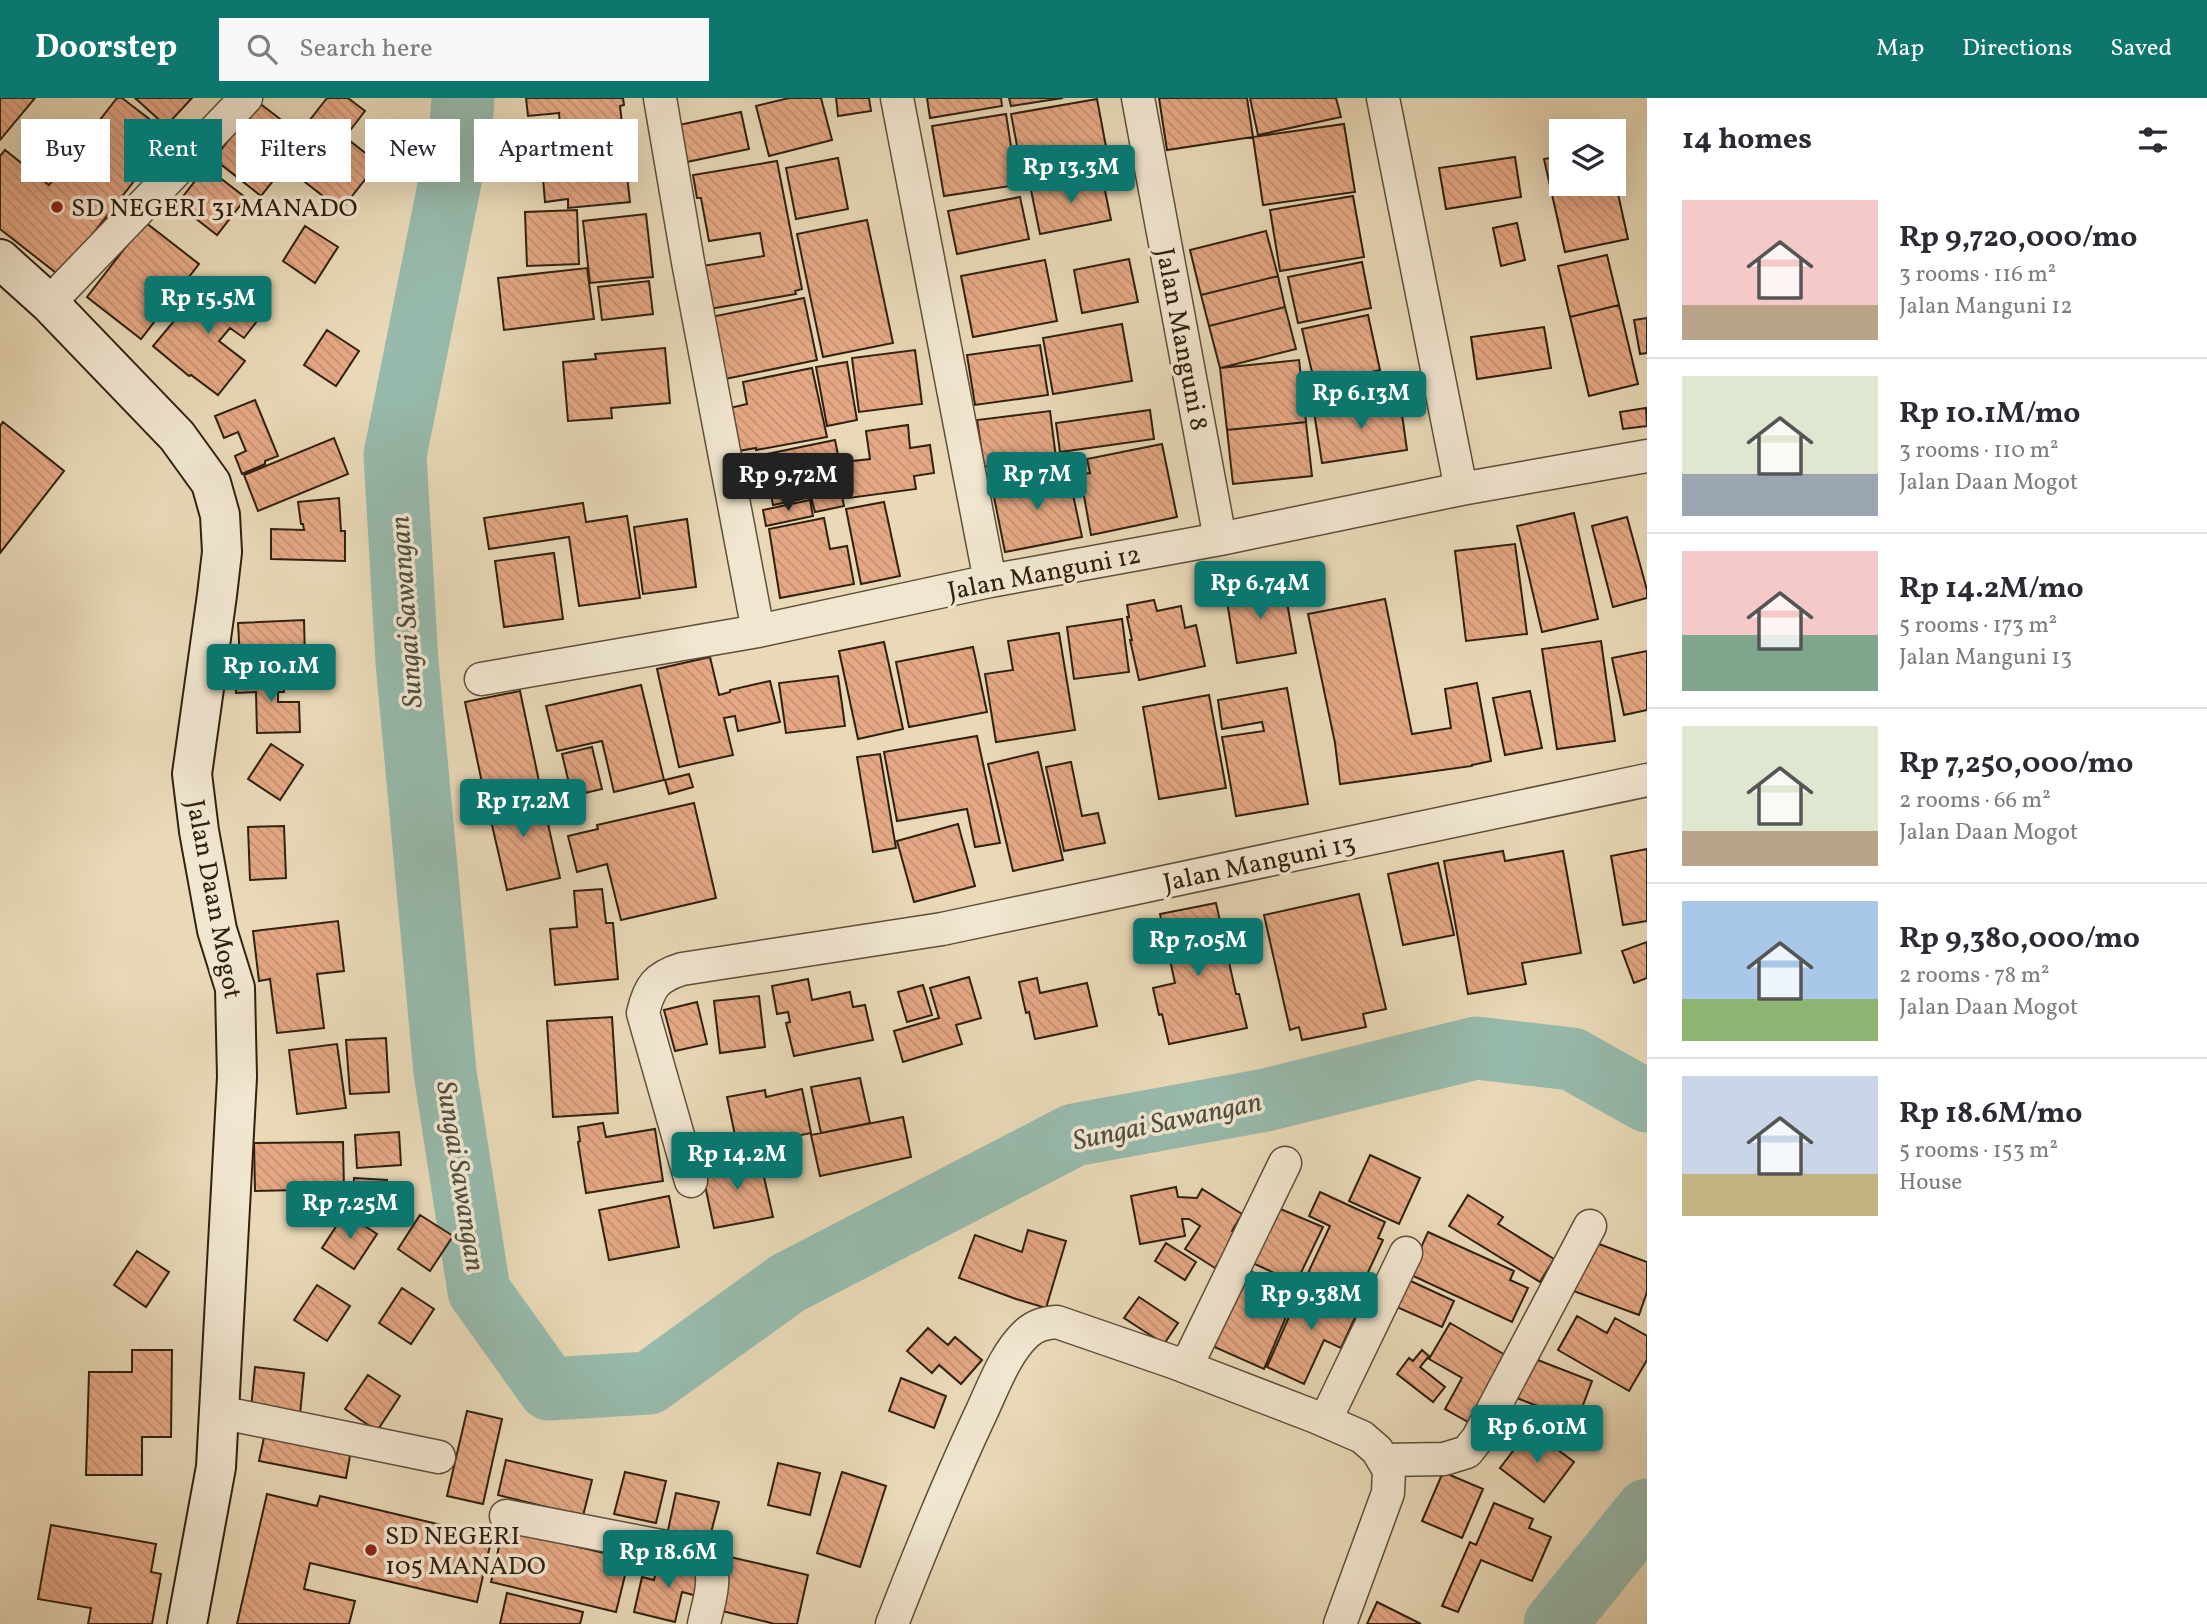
<!DOCTYPE html>
<meta charset="utf-8">
<style>
body{margin:0;font-family:Vollkorn,serif;background:#f7f7f7;color:#2b2b33;height:100vh;display:flex;flex-direction:column;font-size:26px;white-space:nowrap}
*{box-sizing:border-box;margin:0}
p{font-size:23px;color:#7c7c81}
.icon{flex:none;width:38px;height:38px;fill:none;stroke:currentColor;stroke-width:2;stroke-linecap:round;stroke-linejoin:round}
.map{position:relative;flex:1;overflow:hidden}
.details{display:flex;flex-direction:column;background:#fff;width:560px}
.details>*{flex:none}
.banner{position:absolute;left:21px;top:21px;width:665px;height:63px;display:flex;gap:14px}
.fabs{position:absolute;left:1549px;top:21px;display:grid;gap:14px}
.fabs a{display:grid;place-items:center;width:77px;height:77px;border-radius:0px;background:#fff;box-shadow:0 7px 28px #0002;font-size:35px}
.price{position:absolute;translate:-50% -60px;padding:0 16px;border-radius:7px;background:#0f766e;color:#fff;font-size:23px;line-height:46px;filter:drop-shadow(0 2px 4px #0008)}
.price::after{content:'';position:absolute;left:50%;top:42px;width:21px;height:16px;margin-left:-10px;background:inherit;clip-path:polygon(0 0,100% 0,50% 100%)}
.price.active{background:#222;color:#fff}
ul{padding:0;list-style:none}
li{display:flex;align-items:center;gap:21px;height:175px;padding:0 35px}
li+li{border-top:2px solid #e1e1e2}
li span{display:grid;place-items:center;flex:none;width:196px;height:140px;border-radius:0px;color:#555}
li>.icon{margin-inline-start:auto}
span .icon{width:84px;height:84px;fill:#fffc;stroke-width:1}
li b{font-size:30px}
h2{display:flex;justify-content:space-between;align-items:center;height:84px;padding:0 35px;font-size:30px}
.chip{padding:0 24px;border-radius:0px;background:#fff;box-shadow:0 7px 28px #0002;font-size:24px;line-height:63px}
.chip.active{background:#0f766e;color:#fff}
header{display:flex;align-items:center;gap:42px;box-sizing:border-box;height:98px;padding:0 35px;background:#0f766e;color:#fff}
header strong{font-size:33px}
nav{display:flex;gap:38px;margin-inline-start:auto;font-size:24px}
.search{width:490px;height:63px;background:#f7f7f7;display:flex;align-items:center;gap:18px;box-sizing:border-box;padding:0 24px;border-radius:0px;color:#7c7c81;font-size:26px}
main{display:flex;flex:1;min-height:0}
.map>svg:first-child{display:block}
</style>
<header>
<strong>Doorstep</strong>
<div class="search"><svg class="icon" aria-label="search" viewBox="0 0 24 24"><circle cx="10" cy="10" r="6"/><path d="M15 15l6 6"/></svg>Search here</div>
<nav><a>Map</a><a>Directions</a><a>Saved</a></nav>
</header>
<main>
<div class="map">
<svg width="1647" height="1526" viewBox="0 0 1647 1526">
<defs>
<pattern id="building-back-hatch" width="6" height="6" patternUnits="userSpaceOnUse" patternTransform="scale(1.75)"><rect width="6" height="6" fill="#e5a884"/><path d="M-1 5l2 2M0 0l6 6M5-1l2 2" fill="none" stroke="#c59071"/></pattern>
</defs>
<rect width="100%" height="100%" fill="#e9d9b7"/>
<filter id="stains"><feTurbulence type="fractalNoise" baseFrequency=".00286" numOctaves="4"/><feColorMatrix values="0 0 0 0 .2 0 0 0 0 .09 0 0 0 0 .02 0 0 0 .5 -.17"/></filter>
<radialGradient id="worn" r=".72"><stop offset=".6" stop-color="#630" stop-opacity="0"/><stop offset="1" stop-color="#630" stop-opacity=".3"/></radialGradient>
<g fill="none" stroke-linecap="round" stroke-linejoin="round">
<path stroke="#97baac" stroke-width="63" d="M463 0 461 29 395 357 407 564 445 974 479 1193 549 1291 649 1285 788 1185 1074 1037 1266 1002 1476 950 1572 961 1647 1003
M1555 1526 1647 1412"/>
</g>
<path fill="url(#building-back-hatch)" stroke="#302110" stroke-width="2" d="M0 0H35L0 42Z
M117 0H122L170 37 60 178 0 131V58L5 52 49 87Z
M135 0H192L166 28Z
M327 0H348L365 13 345 39 378 65 341 112 305 84 329 54 302 32Z
M526 0H623L624 7 620 8 625 52 563 59 559 15 528 18Z
M789 0H821L832 42 769 58 756 8Z
M836 0H869L871 13 838 18Z
M927 0H1001L1002 8 930 20Z
M1009 0H1063L1011 8Z
M1159 0H1247L1253 39 1167 52Z
M1250 0H1336L1341 19 1258 37Z
M1097 1 1110 70 1024 85 1011 16Z
M258 4 306 41 261 98 214 61Z
M741 14 749 51 682 65 674 28Z
M1006 16 1017 87 944 98 932 28Z
M1344 26 1355 94 1263 107 1253 39Z
M1561 58V86H1614V78L1628 141 1565 154 1544 61Z
M1515 59 1521 99 1446 111 1439 70Z
M625 60 630 104 568 110V101L545 104 543 80 565 78 564 66Z
M838 60 848 111 796 121 786 70Z
M777 63 802 191 795 193 796 196 709 211 702 168 764 158 760 135 709 143 701 100H697L693 77Z
M206 69 246 100 217 137 177 106Z
M1102 78 1111 122 1040 136 1031 92Z
M1353 98 1364 159 1280 173 1270 112Z
M1020 99 1029 141 957 156 948 113Z
M577 112 579 166 527 168 525 114Z
M646 116 653 179 590 185 583 123Z
M867 122 893 245 823 259 797 136Z
M145 124 199 166 141 241 87 199Z
M1517 125 1525 162 1501 168 1493 130Z
M305 128 338 149 315 185 283 163Z
M1266 133 1278 178 1201 197 1190 152Z
M1607 157 1619 207 1570 219 1558 168Z
M1129 161 1138 204 1082 215 1074 172Z
M1045 162 1057 223 973 239 961 178Z
M1362 164 1371 210 1298 225 1288 179Z
M587 170 594 221 504 232 498 180Z
M1278 178 1285 209 1209 228 1201 197Z
M211 179 261 218 244 240 230 230 219 243 245 263 218 297 191 277 189 278 153 248Z
M649 183 653 216 602 222 598 189Z
M804 200 817 262 725 281 711 219Z
M1619 207 1638 286 1589 298 1570 219Z
M1285 209 1296 251 1220 270 1209 228Z
M1368 217 1380 272 1315 287 1302 231Z
M1647 220V255L1640 256 1634 222Z
M1122 226 1132 283 1053 296 1043 240Z
M1544 229 1551 270 1477 281 1471 239Z
M327 232 359 253 336 288 304 267Z
M1040 247 1048 297 975 307 967 257Z
M665 250 670 305 611 310 612 320 568 323 563 264 596 261 595 256Z
M915 252 922 306 859 314 852 260Z
M1299 262 1306 324 1227 332 1220 270Z
M847 264 857 322 827 328 816 269Z
M812 270 827 339 756 352V350L738 353 730 310 747 306 743 284Z
M255 302 278 358 265 363V366L242 376 235 358 246 353 238 334 224 340 215 318Z
M1400 302 1407 352 1322 365 1314 314Z
M1646 310 1647 328 1623 331 1620 314Z
M1150 312 1154 341 1060 354 1056 325Z
M1050 313 1056 360 984 369 977 322Z
M3 324 64 373 0 455V328Z
M1306 324 1312 378 1233 386 1227 332Z
M908 327 910 350 930 347 934 375 914 378 916 391 849 400 844 364 870 361 866 333Z
M334 340 348 376 258 413 244 377Z
M835 342 845 392 841 393 844 408 815 414 811 399 773 407 771 397 745 401 740 380 766 374 762 357Z
M1162 346 1177 419 1091 437 1080 376 1090 375 1087 361Z
M1068 373 1082 439 1005 454 992 389Z
M339 400 341 433H345V463L271 461V431L304 432 303 426H301L298 404Z
M810 402 813 418 766 428 763 412Z
M884 404 900 478 861 486 846 411Z
M583 405 586 424 627 418 640 500 579 508 569 439 489 451 484 420Z
M1574 415 1598 521 1542 534 1517 428Z
M1627 419 1647 492V500L1613 509 1592 428Z
M824 420 830 451 847 448 854 486 780 500 769 431Z
M687 421 696 489 643 496 634 429Z
M1515 446 1527 536 1466 543 1455 453Z
M554 455 563 521 504 529 495 463Z
M1283 482 1296 555 1237 565 1225 491Z
M1385 501 1412 636 1451 630 1445 591 1477 585 1491 663 1472 667V668L1340 686 1335 645 1308 516Z
M1154 502 1157 513 1181 508 1185 530 1196 527 1205 568 1139 582 1130 542H1132L1127 519H1129L1127 507Z
M1122 521 1129 574 1074 581 1067 529Z
M304 522 305 559 240 561 238 525Z
M1059 535 1075 632 996 644 985 576 1013 572 1008 543Z
M1601 543 1615 643 1557 651 1542 551Z
M884 544 903 631 858 641 839 553Z
M973 549 987 614 909 629 896 564Z
M1647 553V612L1624 617 1612 560Z
M710 559 719 597 730 594V592L770 583 780 624 738 633 735 618 724 620 733 657 679 669 657 571Z
M283 576 284 594H278V604H299L300 634 257 635 256 594 236 595 235 578Z
M838 578 845 628 786 635 779 585Z
M641 587 664 682 614 694 602 643 557 653 546 608Z
M1287 590 1308 706 1236 718 1222 639 1264 633 1262 624 1222 631 1218 602Z
M520 593 540 688 485 699 465 604Z
M1530 593 1542 650 1505 657 1493 600Z
M1209 597 1226 690 1159 701 1143 609Z
M977 638 1000 745 975 749 967 711 897 723 884 654Z
M271 646 303 667 280 702 248 681Z
M592 649 602 691 572 698 562 656Z
M1038 654 1063 762 1013 773 988 666Z
M880 656 896 750 873 754 857 659Z
M1071 664 1082 718 1098 715 1105 745 1064 753 1046 669Z
M689 676 693 689 669 696 665 682Z
M540 690 560 780 507 792 486 701Z
M694 705 716 800 621 822 607 766 577 774 568 738 598 731 597 727Z
M958 726 975 788 914 804 897 743Z
M284 728 286 780 250 782 248 729Z
M1647 751V823L1623 827 1611 758Z
M1503 753 1505 763 1563 753 1581 855 1522 865 1526 886 1468 896 1444 763Z
M1438 765 1454 837 1403 847 1388 776Z
M602 791 606 825H613L618 881 555 887 550 831 577 829 574 793Z
M1359 796 1386 911 1363 916 1366 929 1302 942 1299 929 1290 932 1264 817Z
M1216 805 1236 896H1239L1247 930 1169 946 1162 916 1159 917 1153 890 1175 885 1160 816Z
M338 823 344 873 317 876 324 930 277 935 270 881 259 883 253 833Z
M1647 844V880L1634 885 1622 853Z
M969 879 981 920 956 927 962 946 903 964 894 933 939 920 930 890Z
M1037 880 1040 895 1087 885 1097 928 1035 941 1029 914 1026 915 1019 884Z
M808 881 812 902 850 894 853 909 865 907 873 942 794 958 786 925 790 924 788 914 777 916 772 888Z
M923 887 932 917 907 924 898 894Z
M759 898 765 949 720 955 714 903Z
M697 904 707 946 675 953 664 912Z
M612 919 618 1015 553 1019 547 923Z
M386 940 389 994 350 996 346 942Z
M337 946 346 1010 297 1016 289 952Z
M860 980 870 1025 821 1035 811 989Z
M802 991 811 1035 762 1045 760 1037 736 1042 727 999 765 992 766 999Z
M903 1019 911 1059 820 1078 811 1037Z
M603 1025 606 1039 655 1031 663 1083 586 1095 578 1044 580 1043 578 1029Z
M399 1034 401 1067 357 1070 355 1037Z
M343 1044 344 1091 255 1093 254 1045Z
M759 1057 773 1119 714 1130 701 1068Z
M1370 1057 1420 1080 1399 1126 1349 1103Z
M354 1080 387 1082 385 1114 353 1112Z
M1176 1089 1178 1099 1197 1100 1202 1091 1242 1116 1232 1133 1237 1136 1215 1170 1185 1151 1200 1128 1189 1121H1182L1185 1138 1140 1146 1131 1098Z
M1320 1094 1385 1124 1378 1140 1383 1142 1357 1198 1308 1175 1330 1128 1309 1118Z
M1468 1097 1503 1119 1498 1126 1554 1161 1540 1184 1449 1128Z
M669 1098 679 1149 609 1162 599 1112Z
M1271 1107 1323 1129 1296 1185 1246 1162Z
M345 1115 377 1136 354 1171 322 1150Z
M420 1117 453 1138 430 1173 398 1151Z
M1028 1132 1066 1143 1046 1210 1016 1201 959 1180 975 1137 1022 1154Z
M1428 1134 1514 1173 1510 1182 1528 1190 1512 1224 1409 1176Z
M1583 1140 1647 1164V1194L1639 1217 1565 1190Z
M1166 1145 1196 1164 1185 1182 1155 1163Z
M137 1153 169 1174 146 1209 114 1187Z
M1243 1170 1297 1193 1264 1271 1210 1247Z
M1402 1179 1454 1203 1442 1229 1390 1206Z
M317 1187 350 1208 327 1243 294 1222Z
M1303 1187 1359 1211 1341 1250 1324 1242 1304 1286 1267 1269Z
M402 1190 434 1211 411 1246 379 1225Z
M1139 1199 1178 1225 1164 1246 1124 1220Z
M1577 1218 1607 1235 1615 1220 1647 1238V1262L1629 1293 1558 1252Z
M1450 1225 1507 1258 1468 1324 1445 1311 1462 1280 1429 1261Z
M928 1230 948 1247 955 1239 982 1262 961 1286 939 1267 932 1275 907 1253Z
M132 1252H172L171 1339H142V1377H86L89 1274H132Z
M1422 1252 1429 1258 1420 1269 1445 1289 1433 1304 1397 1276 1409 1260 1413 1263Z
M1530 1259 1592 1283 1577 1323 1514 1299Z
M255 1269 304 1275 300 1317 251 1311Z
M368 1277 400 1298 377 1333 345 1311Z
M901 1280 946 1298 934 1330 889 1313Z
M467 1313 502 1321 483 1406 447 1398Z
M266 1330 352 1347 346 1380 259 1363Z
M1530 1331 1574 1364 1544 1404 1500 1370Z
M506 1362 592 1382 583 1418 498 1397Z
M778 1365 820 1375 810 1417 768 1407Z
M625 1374 666 1383 656 1425 614 1416Z
M842 1374 886 1388 860 1469 817 1455Z
M1443 1374 1483 1391 1462 1440 1422 1423Z
M676 1395 719 1404 708 1446 667 1437Z
M267 1396 317 1408 320 1398 492 1439 477 1504 310 1465 304 1491 355 1503 349 1526H237Z
M1494 1405 1533 1421 1529 1430 1551 1439 1532 1483 1481 1462 1458 1514 1442 1508 1470 1444 1476 1447Z
M51 1427 156 1446 151 1474 161 1476 152 1526H88L91 1510 38 1501Z
M503 1431 629 1461 616 1514 491 1484Z
M730 1459 808 1477 797 1526H775L718 1512Z
M659 1462 707 1473 701 1499 682 1494 675 1524 634 1514 642 1479 654 1482Z
M507 1495 583 1514 580 1526H500Z
M1377 1504 1421 1526H1367Z"/>
<g fill="none" stroke-linecap="round" stroke-linejoin="round">
<g stroke="#5e4f3a" stroke-width="35">
<path id="minor" d="M660 0 688 164 758 533
M897 0 990 483
M1138 0 1220 441
M1383 0 1461 391
M49 205 246 0
M481 581 758 533 990 483 1220 441 1461 391 1647 358
M691 1083 643 915C649 889 656 879 682 871L942 831 1647 682
M1186 1269 1285 1065
M219 1314 439 1359
M1325 1323 1406 1155
M1384 1362 1444 1361 1467 1354 1478 1340 1590 1128
M506 1418 697 1455C723 1470 709 1501 704 1526
M892 1526C920 1454 949 1383 982 1313 994 1287 1006 1254 1027 1235 1036 1227 1045 1225 1057 1224L1173 1264 1316 1319 1362 1339 1377 1352 1389 1372 1388 1395 1340 1526"/>
</g>
<g stroke="#302110" stroke-width="42">
<path id="secondary" d="M0 161 49 205 177 338 211 385 220 417 222 454 217 497 192 676 199 733 217 832 235 890 237 979 216 1369 187 1526"/>
</g>
<use href="#minor" stroke="#f1e6d0" stroke-width="32"/>
<use href="#secondary" stroke="#f1e6d0" stroke-width="38"/>
</g>
<g fill="#8f2418" stroke="#f1e6d0" stroke-width="2.5">
<circle cx="57" cy="109" r="7"/>
<circle cx="371" cy="1452" r="7"/>
</g>
<g text-anchor="middle" stroke-width="7" stroke-linejoin="round" paint-order="stroke">
<g font-size="26" fill="#302110" stroke="#f1e6d0" text-anchor="start">
<text x="71" y="118">SD NEGERI 31 MANADO</text>
<text x="385" y="1446">SD NEGERI<tspan x="385" dy="30">105 MANADO</tspan></text>
</g>
<g font-size="26" fill="#302110" stroke="#f1e6d0">
<text transform="translate(1183 241) rotate(79)" y="9">Jalan Manguni 8</text>
<text transform="translate(1044 474) rotate(-11)" y="9">Jalan Manguni 12</text>
<text transform="translate(1259 764) rotate(-12)" y="9">Jalan Manguni 13</text>
<text transform="translate(215 801) rotate(79)" y="9">Jalan Daan Mogot</text>
</g>
<g font-size="28" font-style="italic" fill="#4f4f3f" stroke="#f1e6d0">
<text transform="translate(405 514) rotate(-94)" y="10">Sungai Sawangan</text>
<text transform="translate(1167 1022) rotate(-12)" y="10">Sungai Sawangan</text>
<text transform="translate(462 1078) rotate(81)" y="10">Sungai Sawangan</text>
</g>
</g>
<rect width="100%" height="100%" filter="url(#stains)"/>
<rect width="100%" height="100%" fill="url(#worn)"/>
</svg>
<div class="fabs">
<a><svg class="icon" aria-label="layers" viewBox="0 0 24 24"><path d="M12 4l9 5-9 5-9-5zM3 14l9 5 9-5"/></svg></a>
</div>
<b class="price" style="left:1071px;top:107px">Rp 13.3M</b>
<b class="price" style="left:208px;top:238px">Rp 15.5M</b>
<b class="price" style="left:1361px;top:333px">Rp 6.13M</b>
<b class="price" style="left:1037px;top:414px">Rp 7M</b>
<b class="price active" style="left:788px;top:415px">Rp 9.72M</b>
<b class="price" style="left:1260px;top:523px">Rp 6.74M</b>
<b class="price" style="left:271px;top:606px">Rp 10.1M</b>
<b class="price" style="left:523px;top:741px">Rp 17.2M</b>
<b class="price" style="left:1198px;top:880px">Rp 7.05M</b>
<b class="price" style="left:737px;top:1094px">Rp 14.2M</b>
<b class="price" style="left:350px;top:1143px">Rp 7.25M</b>
<b class="price" style="left:1311px;top:1234px">Rp 9.38M</b>
<b class="price" style="left:1537px;top:1367px">Rp 6.01M</b>
<b class="price" style="left:668px;top:1492px">Rp 18.6M</b>
<div class="banner">
<a class="chip">Buy</a>
<a class="chip active">Rent</a>
<a class="chip">Filters</a>
<a class="chip">New</a>
<a class="chip">Apartment</a>
</div>
</div>
<section class="details">
<h2>14 homes<svg class="icon" aria-label="filters" viewBox="0 0 24 24"><path d="M4 7h16M4 17h16"/><circle cx="9" cy="7" r="2"/><circle cx="15" cy="17" r="2"/></svg></h2>
<ul>
<li><span style="background:linear-gradient(#f6c9c9 75%,#b9a48a 0)"><svg class="icon" aria-label="home" viewBox="0 0 24 24"><path d="M3 11l9-7 9 7M6 9v11h12V9"/></svg></span><div><b>Rp 9,720,000/mo</b><p>3 rooms · 116 m²</p><p>Jalan Manguni 12</p></div></li>
<li><span style="background:linear-gradient(#dfe7d0 70%,#9aa5b1 0)"><svg class="icon" aria-label="home" viewBox="0 0 24 24"><path d="M3 11l9-7 9 7M6 9v11h12V9"/></svg></span><div><b>Rp 10.1M/mo</b><p>3 rooms · 110 m²</p><p>Jalan Daan Mogot</p></div></li>
<li><span style="background:linear-gradient(#f6c9c9 60%,#7fa58c 0)"><svg class="icon" aria-label="home" viewBox="0 0 24 24"><path d="M3 11l9-7 9 7M6 9v11h12V9"/></svg></span><div><b>Rp 14.2M/mo</b><p>5 rooms · 173 m²</p><p>Jalan Manguni 13</p></div></li>
<li><span style="background:linear-gradient(#dfe7d0 75%,#b9a48a 0)"><svg class="icon" aria-label="home" viewBox="0 0 24 24"><path d="M3 11l9-7 9 7M6 9v11h12V9"/></svg></span><div><b>Rp 7,250,000/mo</b><p>2 rooms · 66 m²</p><p>Jalan Daan Mogot</p></div></li>
<li><span style="background:linear-gradient(#a9c7e8 70%,#8fb573 0)"><svg class="icon" aria-label="home" viewBox="0 0 24 24"><path d="M3 11l9-7 9 7M6 9v11h12V9"/></svg></span><div><b>Rp 9,380,000/mo</b><p>2 rooms · 78 m²</p><p>Jalan Daan Mogot</p></div></li>
<li><span style="background:linear-gradient(#c9d6e8 70%,#c2b280 0)"><svg class="icon" aria-label="home" viewBox="0 0 24 24"><path d="M3 11l9-7 9 7M6 9v11h12V9"/></svg></span><div><b>Rp 18.6M/mo</b><p>5 rooms · 153 m²</p><p>House</p></div></li>
</ul>
</section>
</main>
